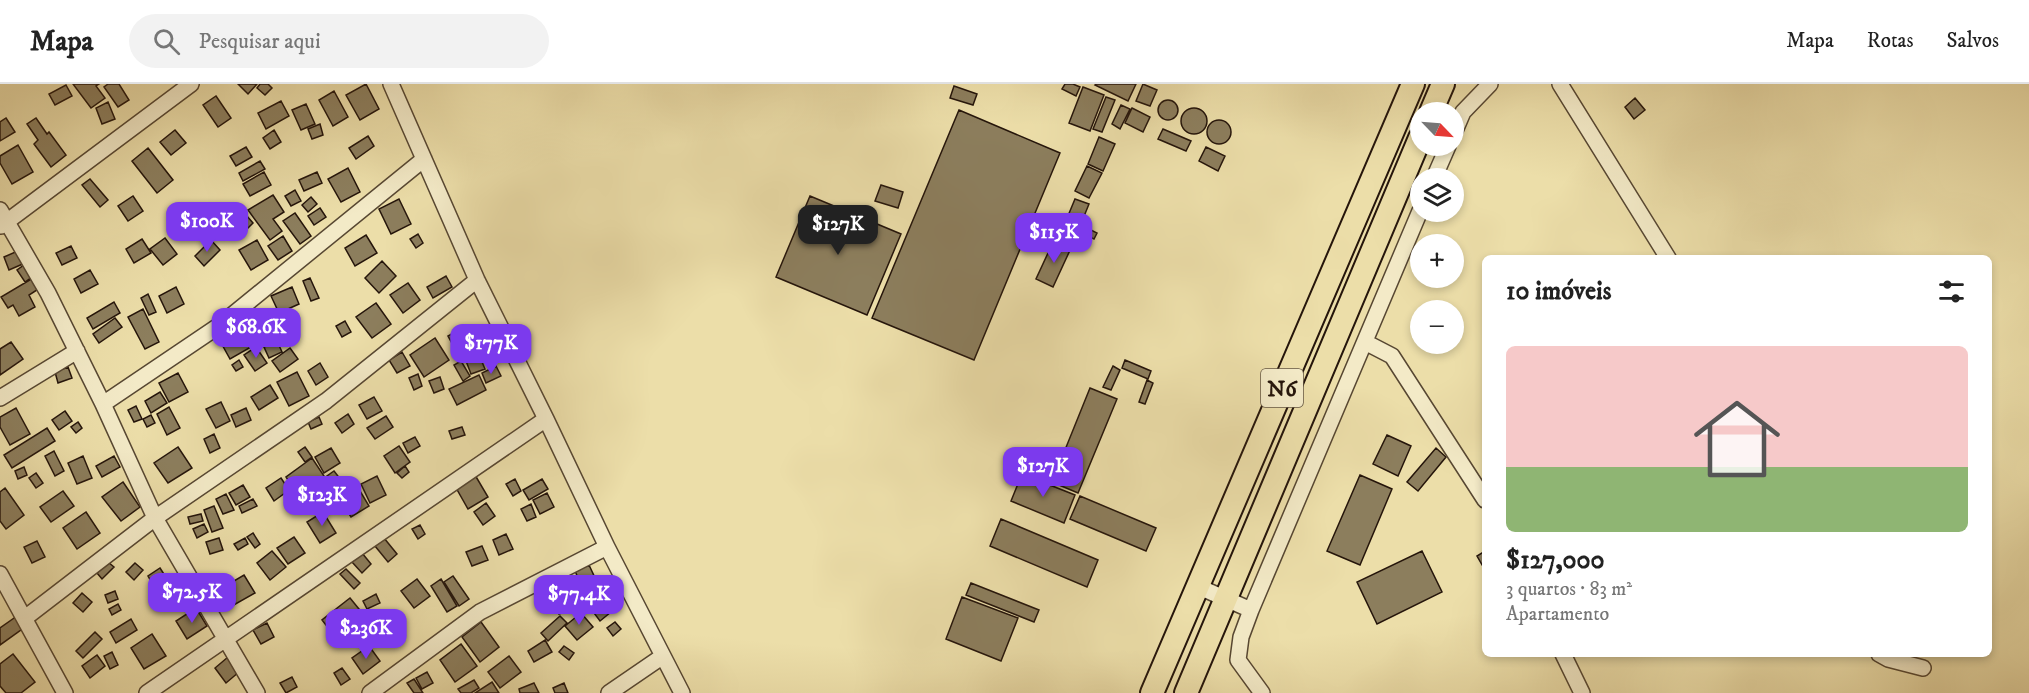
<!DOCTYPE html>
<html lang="pt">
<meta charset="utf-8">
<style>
body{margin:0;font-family:"IM FELL DW Pica",serif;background:#f2f2f2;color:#222;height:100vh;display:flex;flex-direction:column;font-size:22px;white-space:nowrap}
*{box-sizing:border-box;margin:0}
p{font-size:20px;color:#767676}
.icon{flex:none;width:33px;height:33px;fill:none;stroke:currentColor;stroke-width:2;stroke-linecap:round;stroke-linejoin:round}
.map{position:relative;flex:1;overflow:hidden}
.sheet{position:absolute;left:1482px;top:171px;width:510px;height:402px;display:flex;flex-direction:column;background:#fff;border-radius:9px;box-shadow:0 3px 9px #0003}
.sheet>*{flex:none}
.needle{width:39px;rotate:115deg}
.controls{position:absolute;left:1410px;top:18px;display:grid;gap:12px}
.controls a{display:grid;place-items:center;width:54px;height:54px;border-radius:50%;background:#fff;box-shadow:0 3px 9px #0003;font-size:30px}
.price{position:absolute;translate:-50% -51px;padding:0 14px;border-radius:12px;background:#7c3aed;color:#fff;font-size:20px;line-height:39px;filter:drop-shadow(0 2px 3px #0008)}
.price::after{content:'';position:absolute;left:50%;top:36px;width:18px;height:14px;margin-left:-9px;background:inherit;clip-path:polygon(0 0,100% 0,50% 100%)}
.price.selected{background:#222;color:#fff}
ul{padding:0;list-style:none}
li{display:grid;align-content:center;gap:12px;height:318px;padding:0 24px}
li+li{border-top:2px solid #e0e0e0}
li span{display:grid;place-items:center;height:186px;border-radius:9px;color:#555}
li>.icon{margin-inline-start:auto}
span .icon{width:108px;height:108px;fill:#fffc;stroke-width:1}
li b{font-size:26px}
h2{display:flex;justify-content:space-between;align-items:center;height:72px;padding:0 24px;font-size:26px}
header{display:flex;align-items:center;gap:36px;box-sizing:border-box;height:84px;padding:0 30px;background:#fff;border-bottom:2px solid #e0e0e0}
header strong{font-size:28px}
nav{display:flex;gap:33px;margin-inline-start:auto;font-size:21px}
.search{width:420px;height:54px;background:#f2f2f2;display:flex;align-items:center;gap:15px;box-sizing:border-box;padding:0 21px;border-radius:33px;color:#767676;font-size:22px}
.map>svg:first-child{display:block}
</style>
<header>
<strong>Mapa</strong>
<div class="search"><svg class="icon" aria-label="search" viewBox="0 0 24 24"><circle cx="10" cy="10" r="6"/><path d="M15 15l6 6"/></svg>Pesquisar aqui</div>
<nav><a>Mapa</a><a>Rotas</a><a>Salvos</a></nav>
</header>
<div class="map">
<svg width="2029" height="609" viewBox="0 0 2029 609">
<rect width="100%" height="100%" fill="#ecdea9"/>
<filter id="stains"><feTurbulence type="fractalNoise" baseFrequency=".00333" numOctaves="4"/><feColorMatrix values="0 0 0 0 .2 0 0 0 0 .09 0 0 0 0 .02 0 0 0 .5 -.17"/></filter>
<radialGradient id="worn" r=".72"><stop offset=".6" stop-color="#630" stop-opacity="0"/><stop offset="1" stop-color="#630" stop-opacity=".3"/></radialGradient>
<path fill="#8c7e5d" stroke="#25150b" stroke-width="1.5" d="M73 0H99L96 2 105 14 91 24Z
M108 0H119L129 16 118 23 104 3Z
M238 0H257L248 10Z
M260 0H268L272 4 265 11 257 4Z
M366 0 379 25 360 36 346 11Z
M1065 0H1073L1080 3 1076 12 1062 5Z
M1096 0H1136L1128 17 1095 1Z
M1143 0 1157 6 1150 22 1136 17Z
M66 1 72 12 55 21 49 10Z
M954 2 977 10 973 21 950 14Z
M1083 3 1104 11 1090 47 1069 39Z
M334 7 348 33 333 42 319 16Z
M216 12 231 34 218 43 203 21Z
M1106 13 1115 16 1102 48 1093 45Z
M1635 14 1645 26 1634 35 1625 23Z
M1158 26a10 10 0 1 1 20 0a10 10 0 1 1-20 0Z
M281 17 289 32 266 45 258 29Z
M108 18 115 35 102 40 96 24Z
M306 20 315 40 301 46 292 26Z
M1121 21 1130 25 1120 45 1112 40Z
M1181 37a13 13 0 1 1 26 0a13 13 0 1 1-26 0Z
M1132 24 1150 33 1143 48 1125 39Z
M959 26 1060 69 974 276 872 234Z
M6 34 15 48 0 57V38Z
M36 34 47 50 49 48 66 71 51 83 34 60 38 56 27 40Z
M1207 48a12 12 0 1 1 24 0a12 12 0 1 1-24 0Z
M320 40 323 51 312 55 308 45Z
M1163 45 1191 57 1186 67 1158 55Z
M175 46 186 59 171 71 160 58Z
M274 46 281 58 270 65 263 54Z
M368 52 374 62 356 75 349 64Z
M1099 53 1115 60 1103 87 1088 80Z
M18 61 33 88 12 100 0 79V72Z
M246 63 252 73 236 82 230 72Z
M1206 63 1225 72 1218 87 1199 77Z
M148 64 173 96 157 109 132 77Z
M260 77 265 85 243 97 239 89Z
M1087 82 1102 89 1089 114 1075 107Z
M348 84 360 108 341 118 328 95Z
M264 88 271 101 250 112 243 100Z
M317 88 322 99 304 107 299 96Z
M90 95 108 116 100 123 82 101Z
M881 101 903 108 898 124 875 117Z
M295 106 301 117 291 122 285 112Z
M273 111 284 128 273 135 282 147 270 156 248 126Z
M133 112 143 127 128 137 118 122Z
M810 112 901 150 867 231 776 193Z
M311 113 317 120 308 128 302 121Z
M399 115 411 140 391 150 379 125Z
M1075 115 1089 120 1074 157 1060 151Z
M200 119 210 134 193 145 183 130Z
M320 124 326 133 314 141 308 132Z
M295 129 311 152 300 160 283 137Z
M246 131 253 139 241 151 233 143Z
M1085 143 1097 149 1094 155 1082 149Z
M418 150 423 159 416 164 410 155Z
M366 151 377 169 355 182 345 164Z
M283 152 292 167 278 176 268 162Z
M165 154 177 170 163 181 150 165Z
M142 155 151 169 134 179 126 165Z
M211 156 220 166 204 182 195 172Z
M257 156 268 176 251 186 239 166Z
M1054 156 1071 164 1053 203 1036 195Z
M71 162 77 174 62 181 56 169Z
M20 166 25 179 9 186 4 173Z
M382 177 396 192 379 209 365 194Z
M24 181 32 193 25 198 17 186Z
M90 186 98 200 81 209 74 195Z
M446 192 452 203 433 214 427 203Z
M33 194 40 204 29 211 35 223 19 232 13 221 8 224 1 213Z
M310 194 319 214 311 217 303 197Z
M408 199 420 216 403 229 390 211Z
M176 203 184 220 167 229 159 212Z
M292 203 299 220 279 229 271 212Z
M148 210 156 228 149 231 141 214Z
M114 218 120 229 93 245 87 234Z
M376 219 391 240 372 254 356 233Z
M143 225 159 258 145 265 128 233Z
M115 234 122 243 99 259 93 250Z
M345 237 351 248 342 253 336 242Z
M280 239 285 248 276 253 271 244Z
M240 243 251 263 230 275 219 255Z
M464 243 471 255 455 265 448 252Z
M435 254 449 276 424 293 410 271Z
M277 257 282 268 269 274 264 263Z
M11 258 23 275 0 291V265Z
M256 263 267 279 255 287 244 271Z
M290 264 298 275 280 288 272 277Z
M402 268 410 282 397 289 389 276Z
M479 271 485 285 471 290 466 277Z
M239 276 243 283 236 287 232 281Z
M1125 276 1151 287 1148 295 1122 284Z
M461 277 470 292 463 297 454 281Z
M320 279 328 293 316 301 308 287Z
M496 282 501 292 486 299 482 289Z
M1113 282 1120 286 1111 306 1103 303Z
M68 283 72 294 58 299 55 288Z
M297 288 309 312 289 322 277 298Z
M178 289 188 308 169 318 159 299Z
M418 290 422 302 414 306 409 294Z
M479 291 486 306 457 321 449 305Z
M440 293 444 305 434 309 429 297Z
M1147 296 1153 299 1145 320 1139 318Z
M270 301 278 314 259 326 251 313Z
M1090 304 1117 315 1078 409 1052 398Z
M160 308 167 319 151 329 145 317Z
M374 313 382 327 367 335 359 321Z
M221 318 230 337 216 344 206 325Z
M136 322 142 335 134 338 128 326Z
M169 323 180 344 167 351 157 330Z
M16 324 30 350 10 361 0 343V333Z
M246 324 251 336 236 343 231 331Z
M65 327 72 337 59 346 52 336Z
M348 330 354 340 342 349 335 339Z
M151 331 155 339 147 343 143 335Z
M386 332 393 343 375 355 367 344Z
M319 333 322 340 311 345 308 338Z
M78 338 82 344 76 349 71 343Z
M462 343 465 351 452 355 449 347Z
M47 344 55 357 12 384 4 371Z
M214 350 220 364 210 369 204 355Z
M1387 351 1411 362 1398 392 1373 380Z
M415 353 420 362 408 369 403 359Z
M399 362 410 378 395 389 384 372Z
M178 363 192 384 168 399 154 379Z
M305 363 312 373 305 378 298 368Z
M331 364 340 379 324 389 315 373Z
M1436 364 1446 373 1418 407 1407 398Z
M54 367 64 387 55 392 45 372Z
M83 372 92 394 77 400 68 379Z
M114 372 120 383 102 393 96 382Z
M312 374 324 392 297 410 286 393Z
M405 382 409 388 402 394 397 389Z
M24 383 27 391 18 395 15 387Z
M334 387 341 396 327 406 320 397Z
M36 389 43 399 36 404 29 394Z
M1022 390 1075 411 1064 439 1011 417Z
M475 391 488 413 468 425 455 402Z
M1360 391 1392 405 1360 481 1327 467Z
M377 392 386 411 370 419 361 400Z
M281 394 289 406 274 417 266 404Z
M515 395 521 407 513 412 506 400Z
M542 395 548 405 529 416 523 406Z
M123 398 140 423 121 437 102 413Z
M243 401 250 413 236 421 229 409Z
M357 402 369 422 351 433 339 414Z
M5 404 24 431 6 445 0 437V408Z
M63 407 74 422 51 438 40 423Z
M547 409 554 423 540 430 533 416Z
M226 410 234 426 223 430 216 415Z
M1080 412 1156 444 1146 467 1070 435Z
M253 415 257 422 242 429 239 422Z
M486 419 495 432 483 441 474 428Z
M531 420 536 433 527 437 521 425Z
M214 422 223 444 212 448 204 426Z
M86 428 100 449 77 465 63 444Z
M323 428 336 449 320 459 307 438Z
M201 430 203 437 190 440 188 433Z
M1001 435 1098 476 1087 503 990 462Z
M204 440 208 448 197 454 193 445Z
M420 441 425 450 418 455 412 445Z
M253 449 260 460 255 464 247 453Z
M506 450 513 465 499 471 493 456Z
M294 453 305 469 288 480 277 464Z
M219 454 223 466 210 470 206 458Z
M245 454 248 460 238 466 234 460Z
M384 454 397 470 388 478 375 462Z
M37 457 45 473 32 479 24 463Z
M482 462 488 476 472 482 466 468Z
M272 467 286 483 270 496 257 479Z
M1422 467 1442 508 1377 540 1357 498Z
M1485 467V486L1477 472Z
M362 469 371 480 362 489 352 478Z
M108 478 114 483 102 495 97 489Z
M135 479 143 486 134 496 126 488Z
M589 481 596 496 582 503 575 487Z
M160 484 169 498 156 506 148 492Z
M346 485 360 499 354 505 340 490Z
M244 491 255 509 232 522 222 504Z
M453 492 469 515 459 522 444 498Z
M573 494 582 510 570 516 561 500Z
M417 495 430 512 414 524 401 507Z
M441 495 457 522 447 528 431 502Z
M971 499 1039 526 1034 538 966 511Z
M600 500 606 509 590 520 584 511Z
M115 507 118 515 108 519 105 511Z
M82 509 92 518 83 528 73 519Z
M376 510 380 519 367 525 363 517Z
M962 513 1018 534 1001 577 946 555Z
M350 514 363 530 335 553 322 536Z
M118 520 121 526 112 531 109 525Z
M570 521 571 526 559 530 558 525Z
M604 521 611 528 600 537 594 529Z
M196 524 207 542 187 555 176 537Z
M581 529 593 543 577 556 565 542Z
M17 532 25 543 0 561V544Z
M560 532 567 539 548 557 541 549Z
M131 535 137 546 116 559 110 548Z
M481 538 499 563 480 578 462 553Z
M615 538 621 545 613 552 607 544Z
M267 539 274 553 261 560 253 546Z
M95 548 102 555 83 574 76 567Z
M152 550 166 572 144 585 131 564Z
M545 556 552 568 534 578 528 567Z
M461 560 477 582 455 598 440 576Z
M369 562 380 577 363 590 352 574Z
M564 562 574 569 569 576 559 568Z
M112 568 118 581 110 585 104 572Z
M13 570 35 598 21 609H6L0 602V580Z
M97 571 105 582 90 594 82 582Z
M509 572 521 588 500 604 488 588Z
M228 573 239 588 226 599 215 584Z
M342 584 350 595 341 601 334 589Z
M427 588 433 599 422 605 416 594Z
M292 593 297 603 286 609 280 599Z
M414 595 423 609H414L407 599Z
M474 596 479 604 471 609H461L458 605Z
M492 598 499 609H475Z
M534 599 539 609H520L519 605Z
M564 599 568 609H555L553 604Z"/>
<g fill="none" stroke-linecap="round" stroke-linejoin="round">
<g stroke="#574732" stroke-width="18">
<path id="minor" d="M391 0 477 196 546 335 607 463 682 609
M1560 0 1668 174
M1454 49 1463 28 1490 0
M1434 94 1448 62
M0 126 48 209 103 320 155 434 257 609
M1 142 191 0
M1365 258 1392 272 1485 416
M0 314 77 267
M103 320 220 241 424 75
M0 490 65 609
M1197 502 1251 526 1420 127
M1251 526 1241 553 1238 576 1262 609
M25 534 155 434 326 317 477 196
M1563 570 1582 609
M1879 570 1888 575 1923 584
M147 609 546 335
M370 609 480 528 607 463
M609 609 663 572"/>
</g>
<g stroke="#25150b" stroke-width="26">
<path id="highway" d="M1431 28 1443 0
M1152 609 1413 0
M1186 609 1420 54"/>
</g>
<use href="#minor" stroke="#f3eac7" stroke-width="15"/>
<use href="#highway" stroke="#ecdea9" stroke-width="22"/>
</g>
<g text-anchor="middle" stroke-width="4.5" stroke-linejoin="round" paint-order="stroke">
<rect fill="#f3eac7" stroke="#635543" stroke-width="1.5" x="1261" y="285" width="42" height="38" rx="4.5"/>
<g font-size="22" font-weight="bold" fill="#25150b">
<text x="1282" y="312">N6</text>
</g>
</g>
<rect width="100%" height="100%" filter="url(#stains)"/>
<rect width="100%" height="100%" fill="url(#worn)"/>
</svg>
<div class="controls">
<a><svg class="needle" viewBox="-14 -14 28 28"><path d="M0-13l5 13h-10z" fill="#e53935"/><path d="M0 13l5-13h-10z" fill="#767676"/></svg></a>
<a><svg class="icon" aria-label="layers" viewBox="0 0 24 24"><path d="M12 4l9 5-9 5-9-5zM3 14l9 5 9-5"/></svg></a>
<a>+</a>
<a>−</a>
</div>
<b class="price" style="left:207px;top:169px">$100K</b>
<b class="price selected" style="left:838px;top:172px">$127K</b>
<b class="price" style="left:1054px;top:180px">$115K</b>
<b class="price" style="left:256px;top:275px">$68.6K</b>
<b class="price" style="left:491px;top:291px">$177K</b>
<b class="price" style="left:1043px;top:414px">$127K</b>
<b class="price" style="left:322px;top:443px">$123K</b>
<b class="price" style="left:192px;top:540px">$72.5K</b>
<b class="price" style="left:579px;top:542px">$77.4K</b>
<b class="price" style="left:366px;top:576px">$236K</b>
<section class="sheet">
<h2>10 imóveis<svg class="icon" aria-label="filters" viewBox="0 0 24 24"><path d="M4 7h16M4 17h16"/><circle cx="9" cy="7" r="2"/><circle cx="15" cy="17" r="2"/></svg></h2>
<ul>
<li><span style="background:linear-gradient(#f6c9c9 65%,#8fb573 0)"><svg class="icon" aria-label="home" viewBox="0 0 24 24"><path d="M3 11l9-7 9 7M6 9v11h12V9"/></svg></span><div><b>$127,000</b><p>3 quartos · 83 m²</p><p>Apartamento</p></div></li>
</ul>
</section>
</div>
